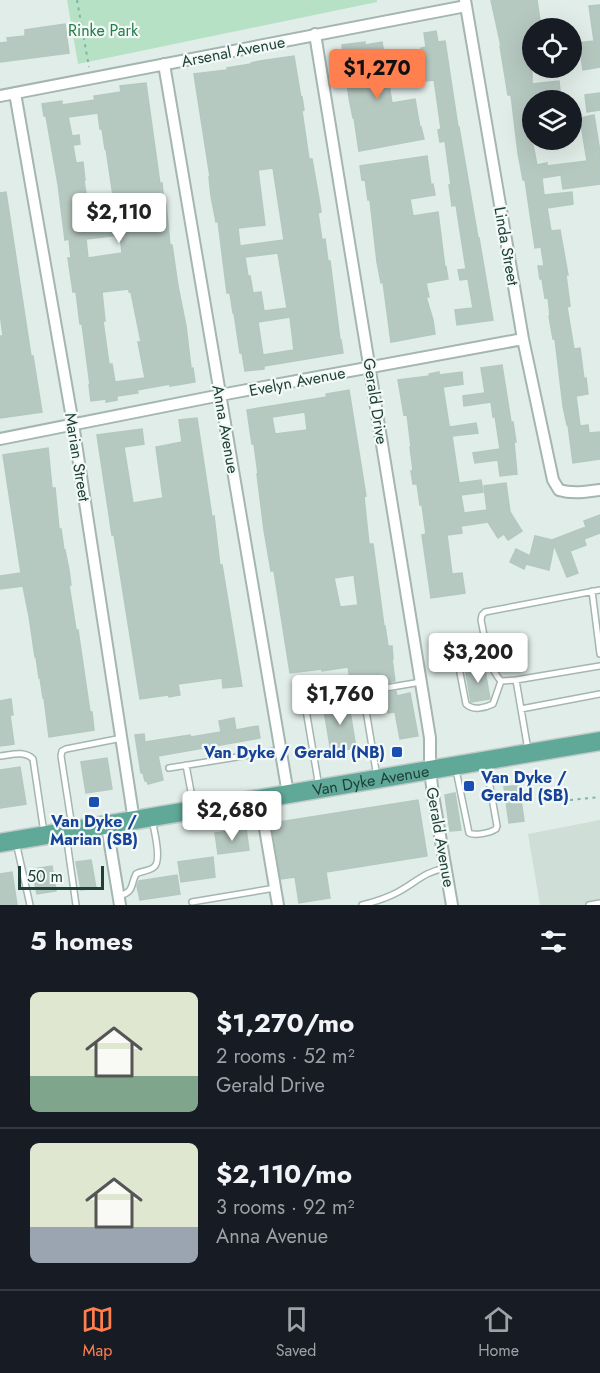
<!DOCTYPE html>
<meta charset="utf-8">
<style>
body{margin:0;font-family:Jost,sans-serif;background:#20242c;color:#f1f3f6;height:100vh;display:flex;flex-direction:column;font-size:22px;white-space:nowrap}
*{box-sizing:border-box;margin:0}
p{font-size:20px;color:#9ea1a6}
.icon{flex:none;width:33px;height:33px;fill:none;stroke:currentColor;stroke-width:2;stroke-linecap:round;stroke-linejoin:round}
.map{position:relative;height:905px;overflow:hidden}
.details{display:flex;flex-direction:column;background:#171b24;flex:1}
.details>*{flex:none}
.tools{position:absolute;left:522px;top:18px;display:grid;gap:12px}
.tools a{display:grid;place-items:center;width:60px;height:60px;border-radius:50%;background:#171b24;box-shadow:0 6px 24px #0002;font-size:30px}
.scale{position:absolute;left:18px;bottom:15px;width:86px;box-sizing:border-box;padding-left:6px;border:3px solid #1f4039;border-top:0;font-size:16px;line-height:21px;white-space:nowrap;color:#1f4039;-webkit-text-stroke:4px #f2f9f6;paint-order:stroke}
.price{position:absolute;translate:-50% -51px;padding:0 14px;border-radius:6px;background:#fff;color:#222;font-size:20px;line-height:39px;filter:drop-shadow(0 2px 3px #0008)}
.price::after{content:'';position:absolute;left:50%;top:36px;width:18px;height:14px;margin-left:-9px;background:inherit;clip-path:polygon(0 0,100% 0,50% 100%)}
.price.on{background:#ff7f4e;color:#111}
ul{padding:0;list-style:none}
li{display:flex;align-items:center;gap:18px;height:150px;padding:0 30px}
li+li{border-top:2px solid #363941}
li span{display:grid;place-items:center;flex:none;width:168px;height:120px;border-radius:9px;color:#555}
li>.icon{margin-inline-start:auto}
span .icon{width:72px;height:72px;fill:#fffc;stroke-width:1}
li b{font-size:26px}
h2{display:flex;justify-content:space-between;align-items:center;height:72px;padding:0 30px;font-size:26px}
.dock{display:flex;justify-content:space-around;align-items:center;height:84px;border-top:2px solid #363941;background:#171b24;font-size:16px;color:#9ea1a6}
.dock a{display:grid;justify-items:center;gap:3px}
.dock .on{color:#ff7f4e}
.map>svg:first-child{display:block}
</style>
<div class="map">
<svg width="600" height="905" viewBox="0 0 600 905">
<rect width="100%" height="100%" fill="#e1ede8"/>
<path fill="#cfded7" d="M600 820V905H540L528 834Z"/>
<path fill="#b7e1c4" d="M67 0H377V2L78 64Z"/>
<path fill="#b6c9c1" stroke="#b3c8c0" stroke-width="1.5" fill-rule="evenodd" d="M491 0H537L541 28H532V84L559 81 560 91 535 95 536 100H532V140L537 165 547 163V166L587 161 580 118 594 115 600 152V184L563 189 561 175 542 178 544 195 572 192 573 204 547 208 551 231 560 230 568 275H566L570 306 567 307 574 349 580 348 584 379 586 378 588 394 576 396 580 426 588 425 589 433 600 432V459L573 463 568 425H567L563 406 555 339H553L549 316H550L548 297 545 298 542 279H540L538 266H544L541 247 535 248 525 180H523L518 153 511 95H508L500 46H501Z
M600 5V67L583 70 579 43 594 41 589 6Z
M65 24 69 53 0 62V43L8 42 7 38 25 36V30Z
M436 31 438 42 445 41 458 127H459L478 238H479L493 320 457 325 455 310 473 308 468 279 460 280 458 270 466 269 456 205 452 206 449 185H451L445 141 440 142 438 130 441 129 436 93 434 80 409 83 408 72 424 69 421 48 426 47 424 33Z
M365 42V45L382 42 392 103 415 99 420 128 421 127 424 139 359 151 354 118H353L349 98 342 45Z
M294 56 301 98 302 97 304 110 302 111 309 159H312L319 199 321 212 318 213 322 240 325 239 328 261H330L340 340H341L343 353 264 366V369L245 371 242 353H240L234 313H233L230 293H227L218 221 216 222 211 196 209 177H210L194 74 227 70V68L251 64V63L260 61ZM273 168 284 240 240 246 238 228 265 225 258 170ZM278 253 287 308 264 311 261 292 253 293 250 276H248L245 257ZM290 317 294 350 263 355 258 322Z
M146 83 160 184 162 183 164 204H166L170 245H172L178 286 186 326 191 368H193L195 382 170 386V384L137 390 138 393 117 396V400L106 402V399L91 401 89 385H90L82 324H80L76 292H73L68 258H71L69 239 65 240 58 184 46 116H44L42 104 62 101V105L95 100 94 96 121 92 120 86ZM98 113 100 129H102L105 149H106L117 222 82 227 79 209 88 208 84 180H85L83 162 76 163 73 145 80 144 79 135 72 136 68 117ZM120 235 122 253 88 258 86 239ZM129 289V292H131L141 342H138L145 378 115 382 112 364H109L103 321H105L102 292Z
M600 93V110L587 112 585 95Z
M427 156 431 185 433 184 435 195 410 199 413 216 438 212 445 268 446 267 448 279 426 283 429 297H426L433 320 435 334 391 342 383 282 381 283 377 262 370 200H368L365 179 362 180 360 166Z
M6 192 31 356H33L42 412 0 418V336H3L0 313V193Z
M502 365 511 422H513L516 442H514L517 474 500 476 498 460 475 463 473 453 500 449 495 416 493 417 491 402 464 406 463 396 485 393 481 368Z
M439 372V375L462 372 463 384 443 387 449 425 450 427 476 423 478 433 452 436 459 483 481 480 483 492 461 495 464 513 487 510 484 486 506 483 510 512 522 531 508 540 504 534 498 538 488 522 461 526 462 533 447 535 452 574 462 573 465 593 431 598 422 535 426 534 422 505H420L417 484H413L411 471 413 470 410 447H411L407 414 404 415 398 380 430 376 429 374Z
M349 390 366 496 364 497 369 544H373L384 626H385L388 646H392L393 659H392L395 681 383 684V682L372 683 371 676 350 679 348 667 322 671V669L290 673 274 571H271L264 530 257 474H258L254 444H252L247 410 327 397 326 394ZM305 412 307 430 275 434 272 417ZM354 575 358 605 340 607 334 578Z
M197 418 212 517 214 516 220 566 222 565 242 686 223 688 222 678 178 684 180 695 169 697 168 695 140 699 114 535H112L97 435 142 429 144 444 124 447 133 503 163 498 156 447 182 442 179 420Z
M48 448 52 488H55L59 529H61L64 550H65L69 570 71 585H69L73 610 76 630H78L90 712H92L94 730 49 737 44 698H43L40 678H39L36 657H35L29 616 23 586 0 589V576L21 573 3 455Z
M600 515V533L584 539 586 545 570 551 578 573 567 577 554 545 549 570 526 564 524 569 510 562 516 549 530 556 535 536 552 540 586 527 584 521Z
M484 665 490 699 471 702 465 668Z
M396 691 397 696 410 693 418 736 400 739 395 712 388 713 385 693Z
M11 699 13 715H10L14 744 0 746V701Z
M348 699 356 748 331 752 323 704Z
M234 718 236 730 258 726 260 738 158 756 163 780 148 784 147 781H145L143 773H141L135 735 144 734 145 742 190 735 191 737 221 732 219 721Z
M107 758 112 789 86 793 81 762Z
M20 767 26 804 0 808V770Z
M519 785 524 821 509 823 504 787Z
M455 793 461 830 450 831 445 795Z
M418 800 427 856 326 872 330 898 299 903 295 877 281 879 272 823Z
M246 829 249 850 218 854 215 833Z
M213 857 215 877 181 882 178 862Z
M91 860 96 888 81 890 76 862Z
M52 866 56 891 37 894 32 869Z
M12 872 17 905H0V874Z
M177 875 180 894 140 900 137 886 139 881Z"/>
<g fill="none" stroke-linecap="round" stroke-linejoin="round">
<g stroke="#a3b6b0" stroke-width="8">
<path id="lane" d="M600 590 485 612 482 615 481 620C485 638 488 668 501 681L516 680 600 666
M592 591 600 654
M460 673 466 704C473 711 485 708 493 704L501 681
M516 680 528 750
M363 692 377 777
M521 709 600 694
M0 756C11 755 24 750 33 759L44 833
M186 765 194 808
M169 768 281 750
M456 770 469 833C475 836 490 833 496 829L497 826 486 764
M319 787 305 704 309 701 421 682
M72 827 61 756 62 751 66 749 122 738
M66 834 76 905
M16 842 30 905
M119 896C135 891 130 886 136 874 141 871 150 871 154 867 162 861 154 829 152 820
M192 902 275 888
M362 905C374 902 387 898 398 892 417 882 423 872 446 868
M589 905 600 903"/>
</g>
<g stroke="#a3b6b0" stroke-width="14">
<path id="street" d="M465 0 523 339 553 480 559 490C572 494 586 492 600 490
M315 34 430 738V769L433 795 452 905
M164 64 288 794
M15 93 73 424 134 821
M0 96 466 6
M0 439 231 393 523 339
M260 799 278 905
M107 826 120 905"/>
</g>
<g stroke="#c0cac8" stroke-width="21">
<g id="primary">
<path id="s1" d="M0 843 600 741"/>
</g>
</g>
<path stroke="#7eb5a6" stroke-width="2" stroke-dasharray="3 4.5" stroke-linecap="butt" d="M77 0 89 67
M532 778 550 794 571 800 600 797"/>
<use href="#lane" stroke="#fff" stroke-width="5"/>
<use href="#street" stroke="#fff" stroke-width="10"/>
<use href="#primary" stroke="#60a898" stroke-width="18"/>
</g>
<g fill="#1a4fb4" stroke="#f2f9f6" stroke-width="2">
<rect x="391" y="746" width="12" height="12" rx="3"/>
<rect x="463" y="780" width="12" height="12" rx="3"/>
<rect x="88" y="796" width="12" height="12" rx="3"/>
</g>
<g text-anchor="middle" stroke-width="4.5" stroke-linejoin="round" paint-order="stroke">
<g font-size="16" fill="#247c49" stroke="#f2f9f6">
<text x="103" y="36">Rinke Park</text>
</g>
<g font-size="16" fill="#1f4039" stroke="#f2f9f6">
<text transform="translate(233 51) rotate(-11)" y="6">Arsenal Avenue</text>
<text transform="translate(507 246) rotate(80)" y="6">Linda Street</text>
<text transform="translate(297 381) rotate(-11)" y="6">Evelyn Avenue</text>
<text transform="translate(376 401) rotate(81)" y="6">Gerald Drive</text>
<text transform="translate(226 429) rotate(80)" y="6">Anna Avenue</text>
<text transform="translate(78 457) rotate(81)" y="6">Marian Street</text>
<text dy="6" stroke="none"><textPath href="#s1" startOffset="376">Van Dyke Avenue</textPath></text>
<text transform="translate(441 837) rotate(80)" y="6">Gerald Avenue</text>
</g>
<g font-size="16" font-weight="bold" fill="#164399" stroke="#f2f9f6" text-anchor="end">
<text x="385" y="758">Van Dyke / Gerald (NB)</text>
<text x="481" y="783" text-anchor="start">Van Dyke /<tspan x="481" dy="18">Gerald (SB)</tspan></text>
<text x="94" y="827" text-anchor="middle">Van Dyke /<tspan x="94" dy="18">Marian (SB)</tspan></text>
</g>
</g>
</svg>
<div class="tools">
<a><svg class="icon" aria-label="locate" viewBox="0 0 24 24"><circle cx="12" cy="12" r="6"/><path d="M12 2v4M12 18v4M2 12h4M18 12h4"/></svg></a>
<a><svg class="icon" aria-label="layers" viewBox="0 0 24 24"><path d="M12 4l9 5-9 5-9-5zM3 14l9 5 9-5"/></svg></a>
</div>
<div class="scale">50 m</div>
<b class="price on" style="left:377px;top:100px">$1,270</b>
<b class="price" style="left:119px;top:244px">$2,110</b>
<b class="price" style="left:478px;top:684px">$3,200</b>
<b class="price" style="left:340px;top:726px">$1,760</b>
<b class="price" style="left:232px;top:842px">$2,680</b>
</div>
<section class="details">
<h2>5 homes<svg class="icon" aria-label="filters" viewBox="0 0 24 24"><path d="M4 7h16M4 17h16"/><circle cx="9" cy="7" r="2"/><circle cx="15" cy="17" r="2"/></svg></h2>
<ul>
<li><span style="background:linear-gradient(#dfe7d0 70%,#7fa58c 0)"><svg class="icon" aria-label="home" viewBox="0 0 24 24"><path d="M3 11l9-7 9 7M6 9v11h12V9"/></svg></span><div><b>$1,270/mo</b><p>2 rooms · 52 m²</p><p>Gerald Drive</p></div></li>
<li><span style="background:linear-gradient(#dfe7d0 70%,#9aa5b1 0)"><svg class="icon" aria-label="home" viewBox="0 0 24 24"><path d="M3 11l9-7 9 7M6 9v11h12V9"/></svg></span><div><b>$2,110/mo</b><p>3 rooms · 92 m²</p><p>Anna Avenue</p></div></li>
</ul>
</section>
<nav class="dock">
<a class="on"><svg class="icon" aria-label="map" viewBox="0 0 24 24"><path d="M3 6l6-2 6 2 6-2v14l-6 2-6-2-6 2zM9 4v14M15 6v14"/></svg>Map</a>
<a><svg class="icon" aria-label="saved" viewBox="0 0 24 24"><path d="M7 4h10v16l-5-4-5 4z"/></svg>Saved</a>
<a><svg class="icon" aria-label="home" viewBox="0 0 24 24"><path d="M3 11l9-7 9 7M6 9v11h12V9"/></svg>Home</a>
</nav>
